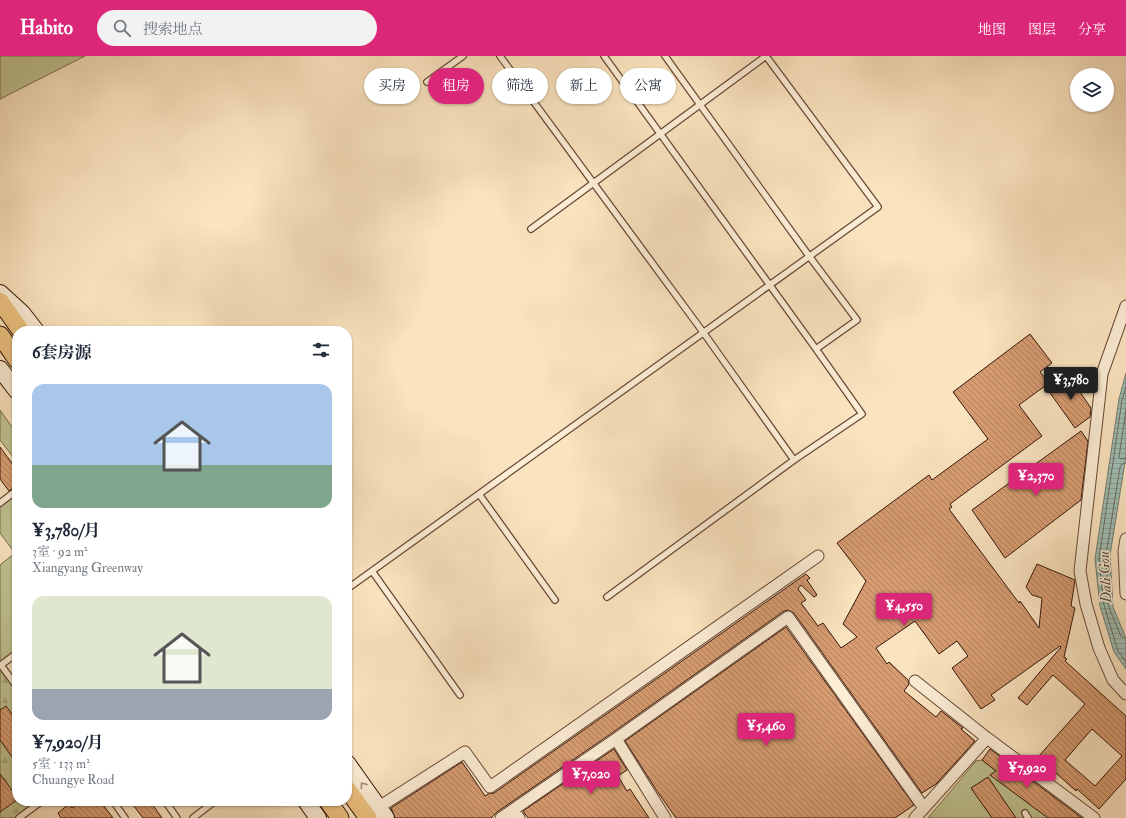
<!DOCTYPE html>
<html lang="zh">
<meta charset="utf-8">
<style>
body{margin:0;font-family:"IM FELL Double Pica","Noto Serif SC",serif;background:#f2f2f3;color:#1f2937;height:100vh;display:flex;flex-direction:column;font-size:15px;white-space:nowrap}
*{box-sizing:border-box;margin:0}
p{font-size:13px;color:#747a83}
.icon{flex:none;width:22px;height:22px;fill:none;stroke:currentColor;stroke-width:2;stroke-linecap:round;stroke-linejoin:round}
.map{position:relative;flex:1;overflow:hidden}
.side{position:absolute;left:12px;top:270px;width:340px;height:480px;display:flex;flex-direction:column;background:#fff;border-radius:16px;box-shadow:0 1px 3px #0004}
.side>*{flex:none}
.top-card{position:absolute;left:364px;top:12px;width:380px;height:36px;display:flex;gap:8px}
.buttons{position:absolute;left:1070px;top:12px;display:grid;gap:8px}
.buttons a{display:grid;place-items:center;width:44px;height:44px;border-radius:50%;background:#fff;box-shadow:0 1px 3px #0004;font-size:20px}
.price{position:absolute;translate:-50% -34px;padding:0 9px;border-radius:4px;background:#db2777;color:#fff;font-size:13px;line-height:26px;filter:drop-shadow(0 1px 2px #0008)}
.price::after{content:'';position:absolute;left:50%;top:24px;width:12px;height:9px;margin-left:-6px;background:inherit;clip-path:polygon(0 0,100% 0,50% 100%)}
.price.on{background:#222;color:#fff}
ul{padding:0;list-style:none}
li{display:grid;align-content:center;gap:8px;height:212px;padding:0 20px}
li span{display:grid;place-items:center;height:124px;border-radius:12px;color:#555}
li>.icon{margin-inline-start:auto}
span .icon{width:72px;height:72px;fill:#fffc;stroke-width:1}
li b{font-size:17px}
h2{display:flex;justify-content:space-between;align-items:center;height:48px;padding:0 20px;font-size:17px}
.chip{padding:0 14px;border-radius:18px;background:#fff;box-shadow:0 1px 3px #0004;font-size:14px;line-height:36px}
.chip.on{background:#db2777;color:#fff}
header{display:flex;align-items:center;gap:24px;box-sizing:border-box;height:56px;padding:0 20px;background:#db2777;color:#fff}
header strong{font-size:19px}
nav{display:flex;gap:22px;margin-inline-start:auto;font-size:14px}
.search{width:280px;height:36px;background:#f2f2f3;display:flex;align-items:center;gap:10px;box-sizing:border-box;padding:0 14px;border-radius:22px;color:#747a83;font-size:15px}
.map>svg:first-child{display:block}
</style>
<header>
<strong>Habito</strong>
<div class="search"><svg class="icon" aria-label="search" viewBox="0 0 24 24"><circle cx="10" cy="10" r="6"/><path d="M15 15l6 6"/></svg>搜索地点</div>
<nav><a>地图</a><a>图层</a><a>分享</a></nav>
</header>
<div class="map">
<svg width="1126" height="762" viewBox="0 0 1126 762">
<defs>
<pattern id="forest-firs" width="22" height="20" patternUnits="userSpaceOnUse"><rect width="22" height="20" fill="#bfc391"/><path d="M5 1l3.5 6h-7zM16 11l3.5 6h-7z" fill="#a5a77c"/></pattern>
<pattern id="water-rules" width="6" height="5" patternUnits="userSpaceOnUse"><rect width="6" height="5" fill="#9ebeb5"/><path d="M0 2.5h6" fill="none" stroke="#89a29a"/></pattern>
<pattern id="building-back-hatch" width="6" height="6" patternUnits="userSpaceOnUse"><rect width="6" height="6" fill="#d79c72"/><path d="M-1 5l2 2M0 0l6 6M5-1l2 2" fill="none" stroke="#af7e5c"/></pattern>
</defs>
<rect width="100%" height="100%" fill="#fae3bf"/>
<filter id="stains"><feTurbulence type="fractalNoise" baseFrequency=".005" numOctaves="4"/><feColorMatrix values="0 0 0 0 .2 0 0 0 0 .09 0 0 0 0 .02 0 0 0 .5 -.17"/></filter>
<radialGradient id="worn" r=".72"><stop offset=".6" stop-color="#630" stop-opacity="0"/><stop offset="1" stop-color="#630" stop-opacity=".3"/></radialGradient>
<path fill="#bfc391" stroke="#7a6c4c" d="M0 0H85L0 43Z
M0 354 17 378V406L0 384Z
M17 434V597L0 607V509L15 497 0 477V447Z
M982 704 1013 727 1054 762H928L976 705Z"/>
<path fill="url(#forest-firs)" stroke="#7a6c4c" d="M0 607 17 630V745H44L20 762H0Z"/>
<path fill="url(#water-rules)" stroke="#747a70" d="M1126 317V400L1110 499 1113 551 1126 582V613L1114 596 1100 550 1095 503 1119 343Z"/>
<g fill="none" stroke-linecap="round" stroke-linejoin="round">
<path stroke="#6a6a5e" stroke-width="1" d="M1126 331 1122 344 1099 503 1104 549 1118 595 1126 606
M1126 354 1119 401 1121 403 1126 402
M1126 407 1122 408 1120 411 1106 499 1109 552 1121 580 1126 582"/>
</g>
<path fill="url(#building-back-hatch)" stroke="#361508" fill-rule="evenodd" d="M1030 278 1052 307 1040 316 1049 327 1019 349 1042 380 950 448 952 451 949 453 1019 547 1020 545 1039 572 1042 542 1032 539 1026 531 1037 508 1075 524 1071 550 1075 552 1064 601 1067 603 1065 605 1126 660V723L1099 753 1077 733 1076 735 1038 701 1085 648 1053 619 1027 649 1018 642 1061 591 1060 590 991 639 995 644 981 653 952 612 968 600 957 585 939 598 915 565 876 592 887 608 889 606 908 624 909 628 904 635 936 661 941 655 963 672 961 673 975 685 936 728 922 737 794 557 788 554 784 555 612 677 497 756 491 762H395L391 752 462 706 485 740 488 738 494 737 806 518 810 522 807 524 817 539 814 541 801 529 798 533 806 544 801 547 818 570 823 567 841 592 857 581 843 568 866 525 837 487 929 419 932 424 988 383 953 336ZM1092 673 1122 700 1095 730 1065 704Z
M1068 319 1091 352 1090 361 1075 372 1048 334Z
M1081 375 1088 385 1081 444 1005 502 972 454Z
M0 391 17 414V429L9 435 0 423Z
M786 571 914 749 895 762H676L657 735 625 685Z
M6 650 17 665V708L0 684V654Z
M614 693 627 714 618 720 627 735 630 733 649 762H528L523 755Z
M990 693 1082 762H1048L990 719 996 715 982 704Z
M0 718 17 741V744L0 756Z
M988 721 1016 762H992L971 732Z
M82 745H100L113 762H61L58 757 69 748 72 752Z
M130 745H150L162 762H143Z"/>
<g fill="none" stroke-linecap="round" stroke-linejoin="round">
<g stroke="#674836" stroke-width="8">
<path id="lane" d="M500 0 703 276 794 404
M604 0 816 293
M427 26 463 0
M531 173 766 0
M479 438 555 544
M0 447 17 434
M372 515 460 639
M347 533 878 151 766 0
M607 541 794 404 862 358 816 293 857 264 809 200 665 0
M17 597 1 609 17 631
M113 745 125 762
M165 745 177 762
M1025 757 1028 762
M19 762 42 745
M193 762 215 745"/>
</g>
<g stroke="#674836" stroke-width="13">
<path id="street" d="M1126 250 1102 318 1080 515 1086 548 1099 592 1113 624 1126 638
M1126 483 1124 495 1126 538
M915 625 987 682 1094 762
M616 683 665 762
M379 751 465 696 490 731 818 500
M513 754 519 762
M501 762 616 683 788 561 924 752
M915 762 987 682"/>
</g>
<g stroke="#361508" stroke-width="18">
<path id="secondary" d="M0 237 22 257 36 275
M0 313 17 335
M347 707 386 762
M306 745 318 762"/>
</g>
<g stroke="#361508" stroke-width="19">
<path id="primary" d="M0 245 21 275
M0 279 17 304
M347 733 368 762
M328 745 340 762"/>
</g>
<use href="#lane" stroke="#fcedd5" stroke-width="5.5"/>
<use href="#street" stroke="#fcedd5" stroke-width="11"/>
<use href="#secondary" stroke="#fcedd5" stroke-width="16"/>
<use href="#primary" stroke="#edc280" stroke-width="17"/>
</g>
<defs><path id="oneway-chevron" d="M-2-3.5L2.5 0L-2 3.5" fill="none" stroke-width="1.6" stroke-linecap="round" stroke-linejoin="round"/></defs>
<use stroke="#a38c79" href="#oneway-chevron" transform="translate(363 729) rotate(-126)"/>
<g text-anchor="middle" stroke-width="3" stroke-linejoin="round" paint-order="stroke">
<g font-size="15" font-style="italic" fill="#5a5045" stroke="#fcedd5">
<text transform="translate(1105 521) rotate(-93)" y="5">Dali Gou</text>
</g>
</g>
<rect width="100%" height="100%" filter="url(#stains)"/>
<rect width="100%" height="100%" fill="url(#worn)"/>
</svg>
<div class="buttons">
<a><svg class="icon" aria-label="layers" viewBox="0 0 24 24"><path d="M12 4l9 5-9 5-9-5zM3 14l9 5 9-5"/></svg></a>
</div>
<b class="price on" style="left:1071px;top:345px">¥3,780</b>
<b class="price" style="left:1036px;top:441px">¥2,370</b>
<b class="price" style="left:904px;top:571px">¥4,550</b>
<b class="price" style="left:766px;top:691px">¥5,460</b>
<b class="price" style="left:1027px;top:733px">¥7,920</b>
<b class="price" style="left:591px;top:739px">¥7,020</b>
<div class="top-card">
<a class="chip">买房</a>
<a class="chip on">租房</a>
<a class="chip">筛选</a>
<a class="chip">新上</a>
<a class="chip">公寓</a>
</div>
<section class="side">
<h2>6套房源<svg class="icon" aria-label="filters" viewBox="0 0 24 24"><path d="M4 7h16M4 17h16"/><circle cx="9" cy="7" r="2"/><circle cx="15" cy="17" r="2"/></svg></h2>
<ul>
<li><span style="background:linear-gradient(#a9c7e8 65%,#7fa58c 0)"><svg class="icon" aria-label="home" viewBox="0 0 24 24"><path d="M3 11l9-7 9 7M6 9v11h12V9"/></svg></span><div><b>¥3,780/月</b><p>3室 · 92 m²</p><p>Xiangyang Greenway</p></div></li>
<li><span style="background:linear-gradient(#dfe7d0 75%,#9aa5b1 0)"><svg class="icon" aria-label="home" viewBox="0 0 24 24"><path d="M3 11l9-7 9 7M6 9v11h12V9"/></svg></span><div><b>¥7,920/月</b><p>5室 · 133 m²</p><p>Chuangye Road</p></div></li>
</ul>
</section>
</div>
